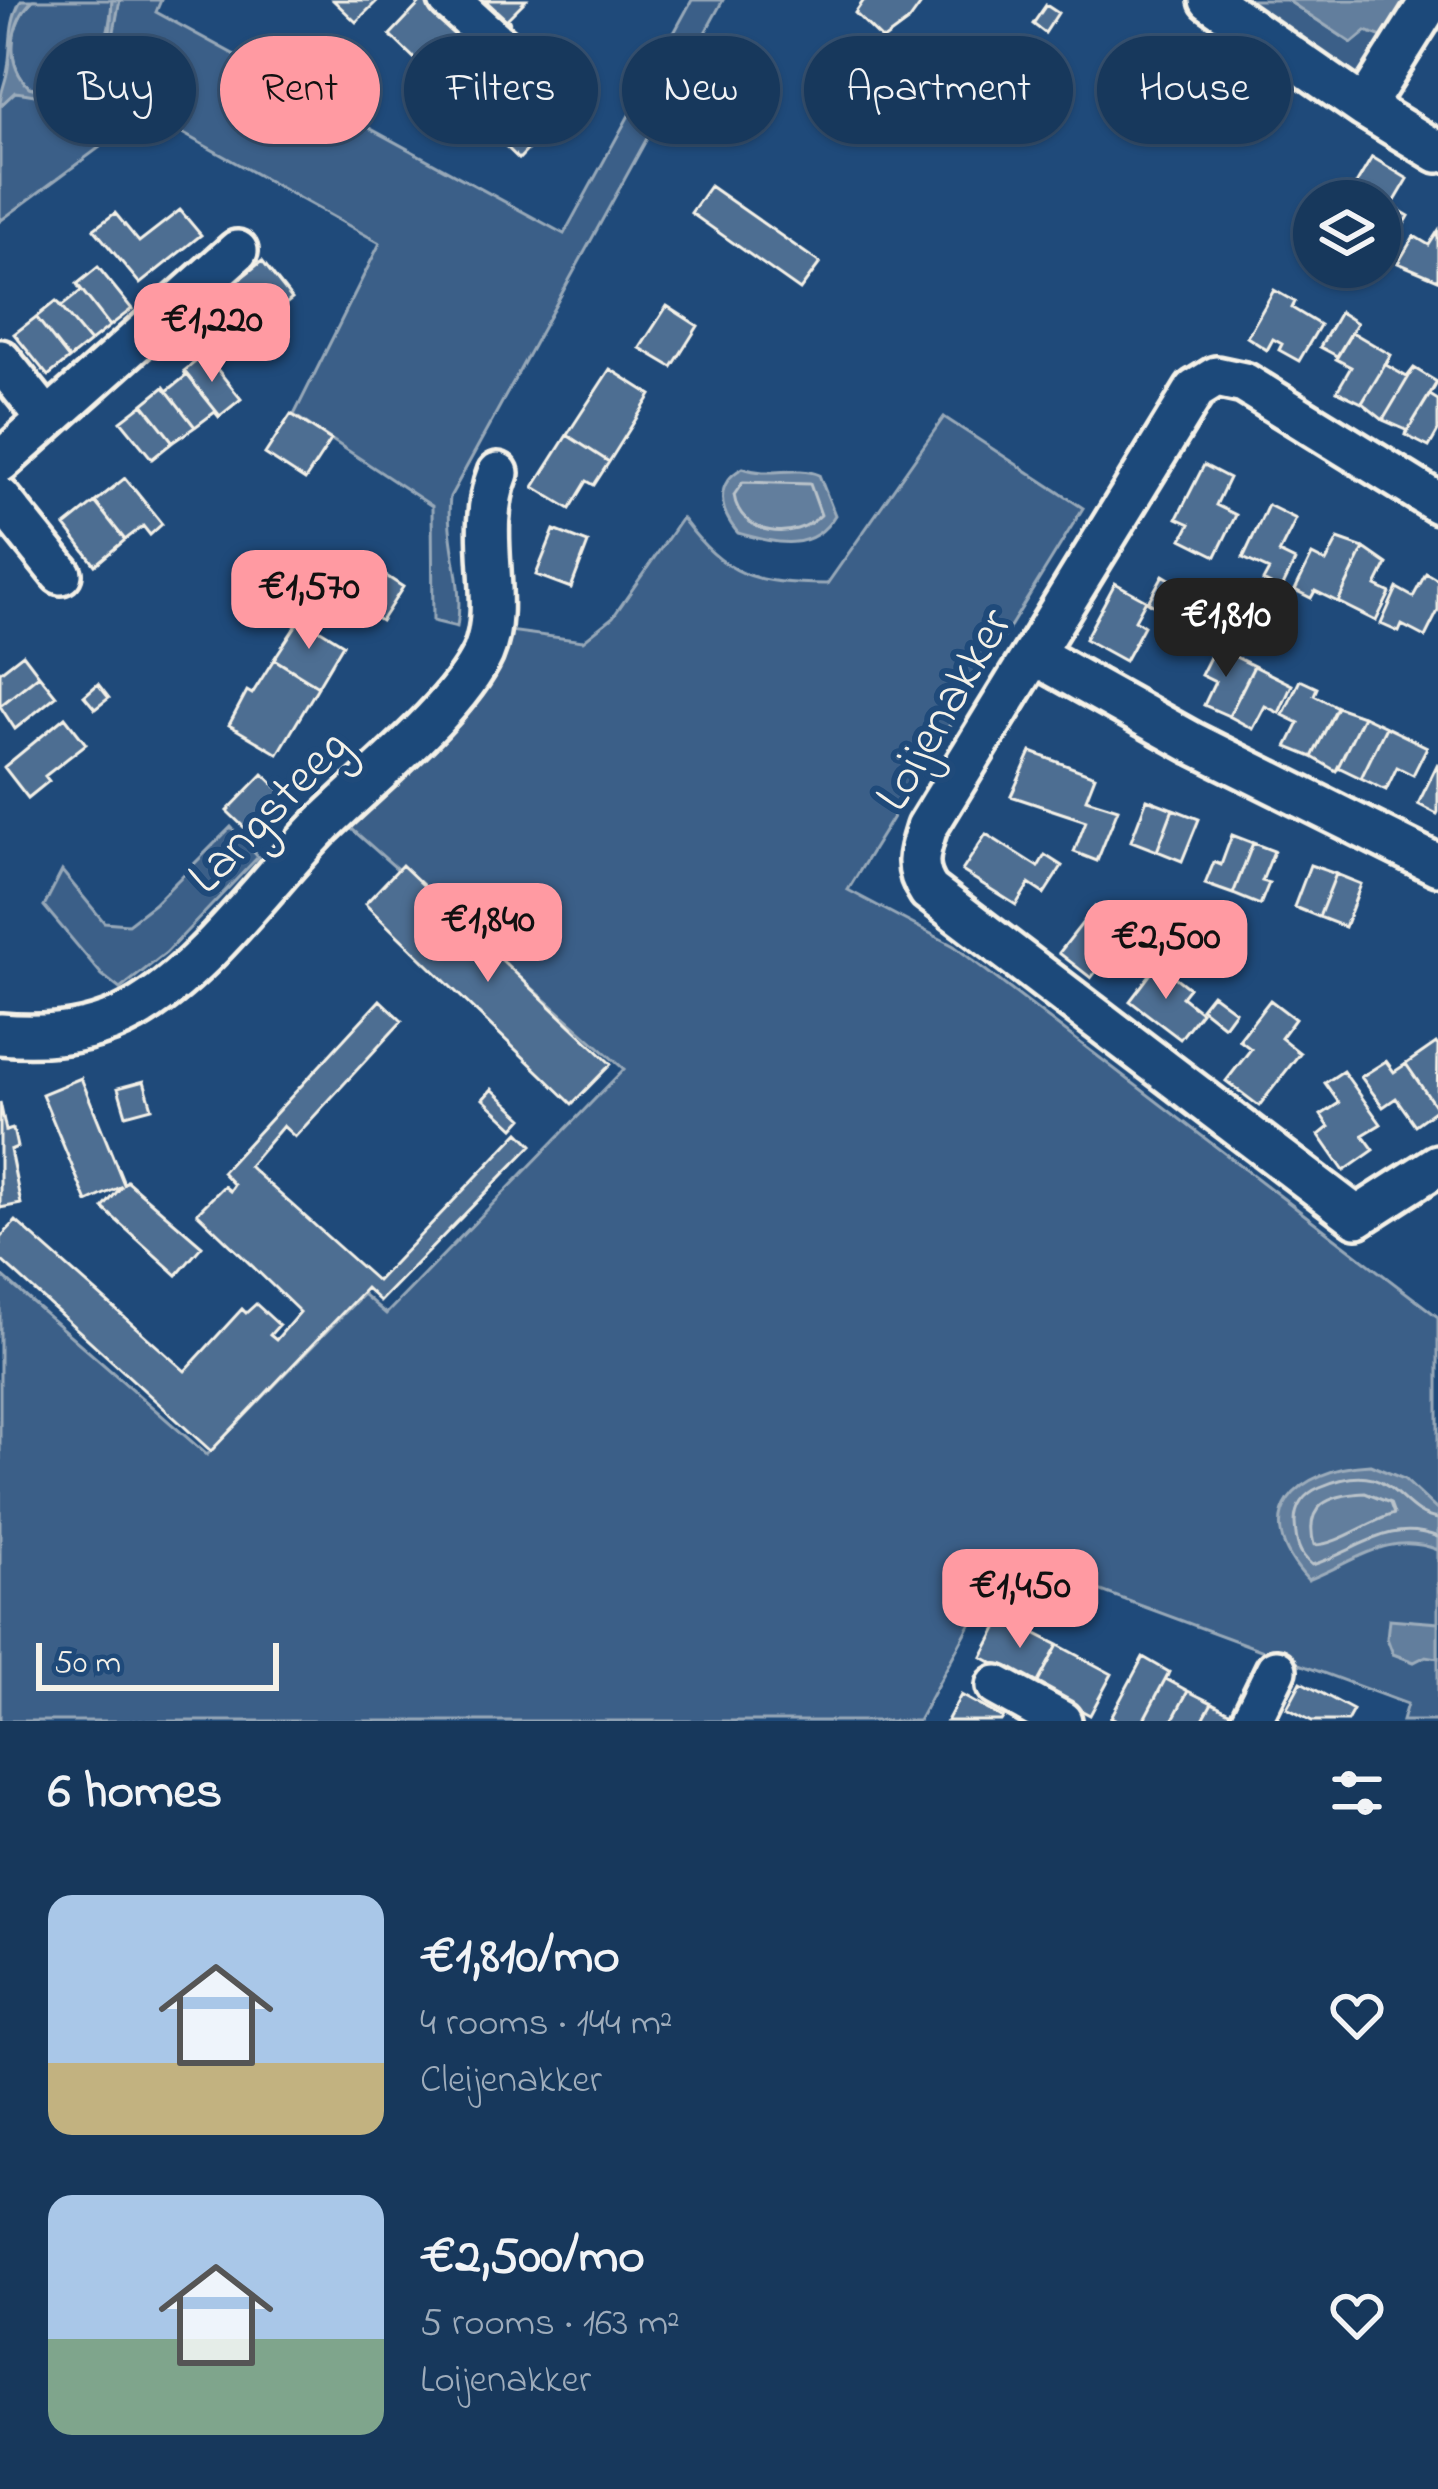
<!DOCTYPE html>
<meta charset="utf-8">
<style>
body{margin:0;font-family:"Indie Flower",sans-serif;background:#203f62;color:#f1f3f6;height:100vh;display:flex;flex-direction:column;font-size:45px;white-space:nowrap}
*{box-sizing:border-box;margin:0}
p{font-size:39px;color:#9eacbb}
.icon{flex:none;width:66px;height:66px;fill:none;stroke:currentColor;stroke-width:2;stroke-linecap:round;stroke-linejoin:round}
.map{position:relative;height:1721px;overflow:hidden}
.details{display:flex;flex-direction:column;background:#17385c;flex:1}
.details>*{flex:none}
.banner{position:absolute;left:36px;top:36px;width:1368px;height:108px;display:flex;gap:24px}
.tools{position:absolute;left:1293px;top:180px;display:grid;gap:24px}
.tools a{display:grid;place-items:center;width:108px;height:108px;border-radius:50%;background:#17385c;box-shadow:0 3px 9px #0004,0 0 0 3px #365272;font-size:60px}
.scale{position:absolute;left:36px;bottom:30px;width:243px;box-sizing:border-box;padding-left:12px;border:6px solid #f4f1e8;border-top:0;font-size:33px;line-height:42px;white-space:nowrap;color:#f4f1e8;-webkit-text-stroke:9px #1f4a7a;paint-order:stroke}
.price{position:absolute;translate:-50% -102px;padding:0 27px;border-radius:24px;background:#ff9aa2;color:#111;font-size:39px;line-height:78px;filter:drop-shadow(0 3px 6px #0008)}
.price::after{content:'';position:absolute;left:50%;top:72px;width:36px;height:27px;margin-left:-18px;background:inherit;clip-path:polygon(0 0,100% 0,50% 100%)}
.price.on{background:#222;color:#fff}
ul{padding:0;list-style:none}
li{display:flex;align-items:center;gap:36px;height:300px;padding:0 48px}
li span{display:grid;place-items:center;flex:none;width:336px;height:240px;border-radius:24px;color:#555}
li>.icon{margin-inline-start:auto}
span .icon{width:144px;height:144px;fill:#fffc;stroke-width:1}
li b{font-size:51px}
h2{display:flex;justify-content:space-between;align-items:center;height:144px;padding:0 48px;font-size:51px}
.chip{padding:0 42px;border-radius:54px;background:#17385c;box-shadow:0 3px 9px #0004,0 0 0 3px #365272;font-size:42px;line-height:108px}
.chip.on{background:#ff9aa2;color:#111}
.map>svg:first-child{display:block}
</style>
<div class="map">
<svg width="1438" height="1721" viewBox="0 0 1438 1721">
<rect width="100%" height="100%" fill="#1f4a7a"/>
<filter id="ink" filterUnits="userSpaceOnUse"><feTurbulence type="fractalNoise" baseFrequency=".00833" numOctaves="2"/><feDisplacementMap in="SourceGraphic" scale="24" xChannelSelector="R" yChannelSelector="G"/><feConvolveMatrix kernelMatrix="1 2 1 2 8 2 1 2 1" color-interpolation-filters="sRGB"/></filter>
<g filter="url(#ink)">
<path fill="#3a5f88" stroke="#97a8b8" stroke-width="3" d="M33 0H112C109 44 99 76 53 91L29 87C4 63 10 22 33 0Z
M120 0H161L156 12 564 234 692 0H723L450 497C445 541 465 582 457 627L433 621 432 506 294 415 380 243 146 113 0 221V106L15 92C110 101 101 81 120 0Z
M1234 0H1287L1352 43 1367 31 1383 37 1407 0H1422L1359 85Z
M944 417 1083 508 848 890 954 946 1438 1317V1721H1402L1407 1704 1007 1556 918 1721H0V1274L207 1455 363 1294 386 1314 624 1069 345 823 502 630 583 641 613 617 682 518C727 578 753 583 827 584Z
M231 827 258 857 166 953 120 989 102 975 44 906 62 871 104 922 128 924 154 904Z"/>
<path fill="#627e9d" stroke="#9cacbb" stroke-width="3" d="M21 0H33C10 22 4 63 29 87 61 99 101 72 109 38 112 26 111 12 112 0H120C110 45 112 94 52 96 40 97 27 93 15 92L0 106C0 91 6 83 8 68 12 42 8 24 21 0Z
M1287 0H1407L1382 37 1366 31 1352 43Z
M743 468C770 478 795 465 819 475L835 515C812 554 775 543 738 533 719 511 714 483 743 468Z
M1370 1465 1404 1479 1438 1511V1550C1388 1530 1355 1562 1308 1580 1247 1515 1296 1469 1370 1465Z
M1389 1619 1438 1623V1658L1426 1656 1414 1662 1393 1654 1387 1638Z"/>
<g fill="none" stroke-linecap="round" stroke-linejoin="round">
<path stroke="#bac3ca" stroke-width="3" d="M743 482 810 484 821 515C794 542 740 536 734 495Z
M1365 1493 1390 1503 1394 1514C1367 1522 1338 1545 1314 1545 1304 1505 1328 1495 1365 1493Z
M1438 1519C1395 1514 1395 1454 1320 1487 1304 1494 1295 1505 1295 1523 1296 1542 1298 1553 1312 1565 1358 1551 1388 1518 1438 1537"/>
</g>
<path fill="#4d6e92" stroke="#f4f1e8" stroke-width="3" d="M333 0H378L356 22Z
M423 0H432L481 46 443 86 390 35Z
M485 0H526L508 18 510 23Z
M864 0H924L909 21 883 40 855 13Z
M1046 5 1058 13 1045 33 1033 24Z
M356 53 369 65 349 85 336 73Z
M498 73 557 129 550 126 519 159 467 109 463 111Z
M1372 157 1408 179 1392 206 1409 216 1398 235 1380 224V201H1346Z
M710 186 820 263 800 290 691 213Z
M180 210 201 235 140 284 94 229 115 213 139 242Z
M1438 231V280L1398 263 1414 236 1429 245Z
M262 261 292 299 263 322 269 332 232 285Z
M98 267 132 309 110 326 77 284Z
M77 284 110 326 90 342 56 301 62 306 81 291Z
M232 285 269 332 239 357 201 309Z
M1274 290 1295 302 1292 308 1320 325 1299 361 1279 350 1282 344 1273 339 1267 350 1247 337Z
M56 301 90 342 69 359 36 317Z
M667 306 698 326 672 367 640 348Z
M1340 312 1357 323 1337 356 1320 347Z
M36 317 69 359 48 376 14 334Z
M1352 332 1391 355 1362 403 1337 391 1351 367 1336 359Z
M205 354 241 399 220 416 184 371Z
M1391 355 1386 365 1407 377 1414 368 1383 420 1362 403Z
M1414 368 1437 382 1405 435 1406 430 1383 420Z
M610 369 651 395 609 462 567 435Z
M184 371 220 416 219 417 215 412 195 427 164 387 167 391 186 376Z
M1437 383 1430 395 1438 400V431L1429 447 1405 435Z
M164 387 195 427 173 442 143 404Z
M143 404 173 442 152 459 121 421Z
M291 414 331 440 305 480 265 454Z
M567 435 609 462 594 485 587 481 570 509 534 487Z
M1204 465 1229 478 1216 505 1236 515 1216 556 1182 539 1190 524 1177 518Z
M125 478 162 524 150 535 143 526 125 540 95 502Z
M95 502 125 540 95 565 65 526Z
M1268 505 1296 519 1279 553 1295 561 1281 590 1263 581 1269 570 1243 558Z
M554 530 588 543 571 588 536 575Z
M1338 539 1364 548 1338 602 1315 591 1311 598 1295 590 1312 555 1326 562Z
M1364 548 1387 564 1376 586 1390 593 1376 621 1338 602Z
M354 555 403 587 381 621 332 590Z
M1426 573 1438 580V611L1425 637 1402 625 1399 632 1381 624 1397 588 1413 597Z
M1163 575 1178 584 1163 612 1148 602Z
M1115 583 1146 600 1135 620 1144 626 1125 661 1085 639Z
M301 618 343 644 318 686 274 659Z
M1215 647 1254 666 1229 716 1204 705 1215 682 1201 675Z
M23 654 39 675 0 706V672Z
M274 659 318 687 278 754 229 725 247 691 252 694Z
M1254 666 1292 685 1279 713 1265 706 1253 729 1229 716Z
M39 675 56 696 15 729 0 706Z
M1300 680 1317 688 1314 695 1337 707 1312 757 1287 747 1299 723 1283 715Z
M98 684 109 698 95 709 84 696Z
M1337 707 1363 716 1336 771 1312 757Z
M1363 716 1386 727 1361 778 1338 767 1336 771Z
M65 717 86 744 45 776 49 781 28 798 4 767Z
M1386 727 1427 747 1413 775 1397 767 1386 790 1361 778Z
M1031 752 1095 776 1086 799 1118 809 1097 861 1074 852 1086 821 1011 796Z
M1438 763V812L1437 814 1418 804Z
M263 774 286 796 250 833 227 811Z
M1147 799 1173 809 1157 851 1131 841Z
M1173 809 1199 819 1182 861 1157 851Z
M986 834 1038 867 1045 855 1062 866 1044 894 1029 884 1016 905 962 871Z
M1232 835 1253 843 1233 894 1205 884 1214 862 1221 865Z
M1253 843 1274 851 1262 881 1269 883 1260 905 1233 894Z
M402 865 611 1064 572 1104 365 904Z
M1310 865 1336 874 1319 917 1294 907Z
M1336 874 1361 884 1345 927 1319 917Z
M1118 906 1148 929 1123 962 1111 952 1091 978 1059 953 1095 907 1109 918Z
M1158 964 1189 988 1182 997 1201 1012 1180 1039 1130 1001Z
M1212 994 1235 1011 1224 1026 1201 1008Z
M380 1000 402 1021 295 1137 283 1126 249 1166 252 1169 377 1281 519 1132 532 1145 380 1301 366 1288 211 1451 0 1259V1238L16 1221 185 1371 242 1309 246 1313 256 1304 279 1325 270 1335 276 1340 300 1312 197 1213 224 1186 230 1191 234 1185 222 1172Z
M1270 1000 1295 1019 1281 1038 1300 1053 1259 1106 1226 1081 1251 1049 1239 1040Z
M1436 1043 1438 1046 1437 1109 1406 1064Z
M1386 1061 1394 1072 1406 1064 1437 1109 1415 1125 1396 1098 1383 1107 1361 1077Z
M1343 1071 1381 1124 1363 1135 1374 1150 1344 1171 1319 1135 1329 1127 1321 1115 1339 1103 1325 1083Z
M81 1078 124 1184 127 1181 202 1246 177 1275 103 1208 122 1186 87 1202 42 1094Z
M144 1081 152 1108 126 1115 118 1088Z
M492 1089 523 1118 514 1128 483 1099Z
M0 1102 6 1131 13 1129 17 1147 10 1150 21 1204 0 1208Z
M1003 1617 1058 1645 1036 1686 982 1657Z
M1058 1645 1112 1674 1090 1715 1036 1686Z
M1143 1657 1169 1672 1143 1721H1119L1111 1717Z
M1169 1672 1166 1679 1188 1691 1172 1721H1143Z
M1301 1682 1353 1710 1347 1721H1312L1287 1708Z
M1188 1691 1212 1703 1202 1721H1172Z
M961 1695 1003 1718 1001 1721H947Z
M1212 1703 1238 1717 1236 1721H1202Z"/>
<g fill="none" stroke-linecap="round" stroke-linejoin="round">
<g stroke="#f4f1e8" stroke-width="48">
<path id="minor" d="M449 0 568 107
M1210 0 1364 107 1438 152
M1364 107 1431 0
M0 360 47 419
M0 462 237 251
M0 498 61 574
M1438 503 1244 383 1216 377 1195 390 927 827C919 852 913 868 929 891L1357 1217 1438 1165
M1035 655 1193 743 1438 865
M0 1034C45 1038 92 1034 133 1011 204 971 264 884 321 826 367 780 457 710 483 653 505 601 474 533 498 473
M997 1686 1061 1721
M1251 1721 1276 1670"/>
</g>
<use href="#minor" stroke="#1f4a7a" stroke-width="39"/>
</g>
</g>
<g text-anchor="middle" stroke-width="12" stroke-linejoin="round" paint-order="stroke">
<g font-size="51" fill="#f4f1e8" stroke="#1f4a7a">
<text transform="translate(941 708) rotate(-60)" y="18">Loijenakker</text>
<text transform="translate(266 809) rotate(-46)" y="18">Langsteeg</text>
</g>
</g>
</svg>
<div class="tools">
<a><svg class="icon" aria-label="layers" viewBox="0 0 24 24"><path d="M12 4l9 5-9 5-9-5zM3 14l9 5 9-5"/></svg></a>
</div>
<div class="scale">50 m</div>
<b class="price" style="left:212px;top:385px">€1,220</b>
<b class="price" style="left:309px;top:652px">€1,570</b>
<b class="price on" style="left:1226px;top:680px">€1,810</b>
<b class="price" style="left:488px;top:985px">€1,840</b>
<b class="price" style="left:1166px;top:1002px">€2,500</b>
<b class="price" style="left:1020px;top:1651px">€1,450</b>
<div class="banner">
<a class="chip">Buy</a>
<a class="chip on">Rent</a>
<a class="chip">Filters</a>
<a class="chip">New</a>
<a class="chip">Apartment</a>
<a class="chip">House</a>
</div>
</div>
<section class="details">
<h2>6 homes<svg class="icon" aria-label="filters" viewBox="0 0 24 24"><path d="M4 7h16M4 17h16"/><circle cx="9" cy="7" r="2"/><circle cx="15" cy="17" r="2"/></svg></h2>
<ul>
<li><span style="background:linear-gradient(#a9c7e8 70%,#c2b280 0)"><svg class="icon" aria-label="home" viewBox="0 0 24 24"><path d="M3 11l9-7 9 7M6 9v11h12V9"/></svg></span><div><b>€1,810/mo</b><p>4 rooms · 144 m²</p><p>Cleijenakker</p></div><svg class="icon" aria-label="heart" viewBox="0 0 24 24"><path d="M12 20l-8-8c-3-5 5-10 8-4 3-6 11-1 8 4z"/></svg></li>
<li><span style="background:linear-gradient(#a9c7e8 60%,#7fa58c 0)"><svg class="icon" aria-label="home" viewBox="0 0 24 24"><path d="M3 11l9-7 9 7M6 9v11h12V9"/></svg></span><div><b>€2,500/mo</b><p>5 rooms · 163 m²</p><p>Loijenakker</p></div><svg class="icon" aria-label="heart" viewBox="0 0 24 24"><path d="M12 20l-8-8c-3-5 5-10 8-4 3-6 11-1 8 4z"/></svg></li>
</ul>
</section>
